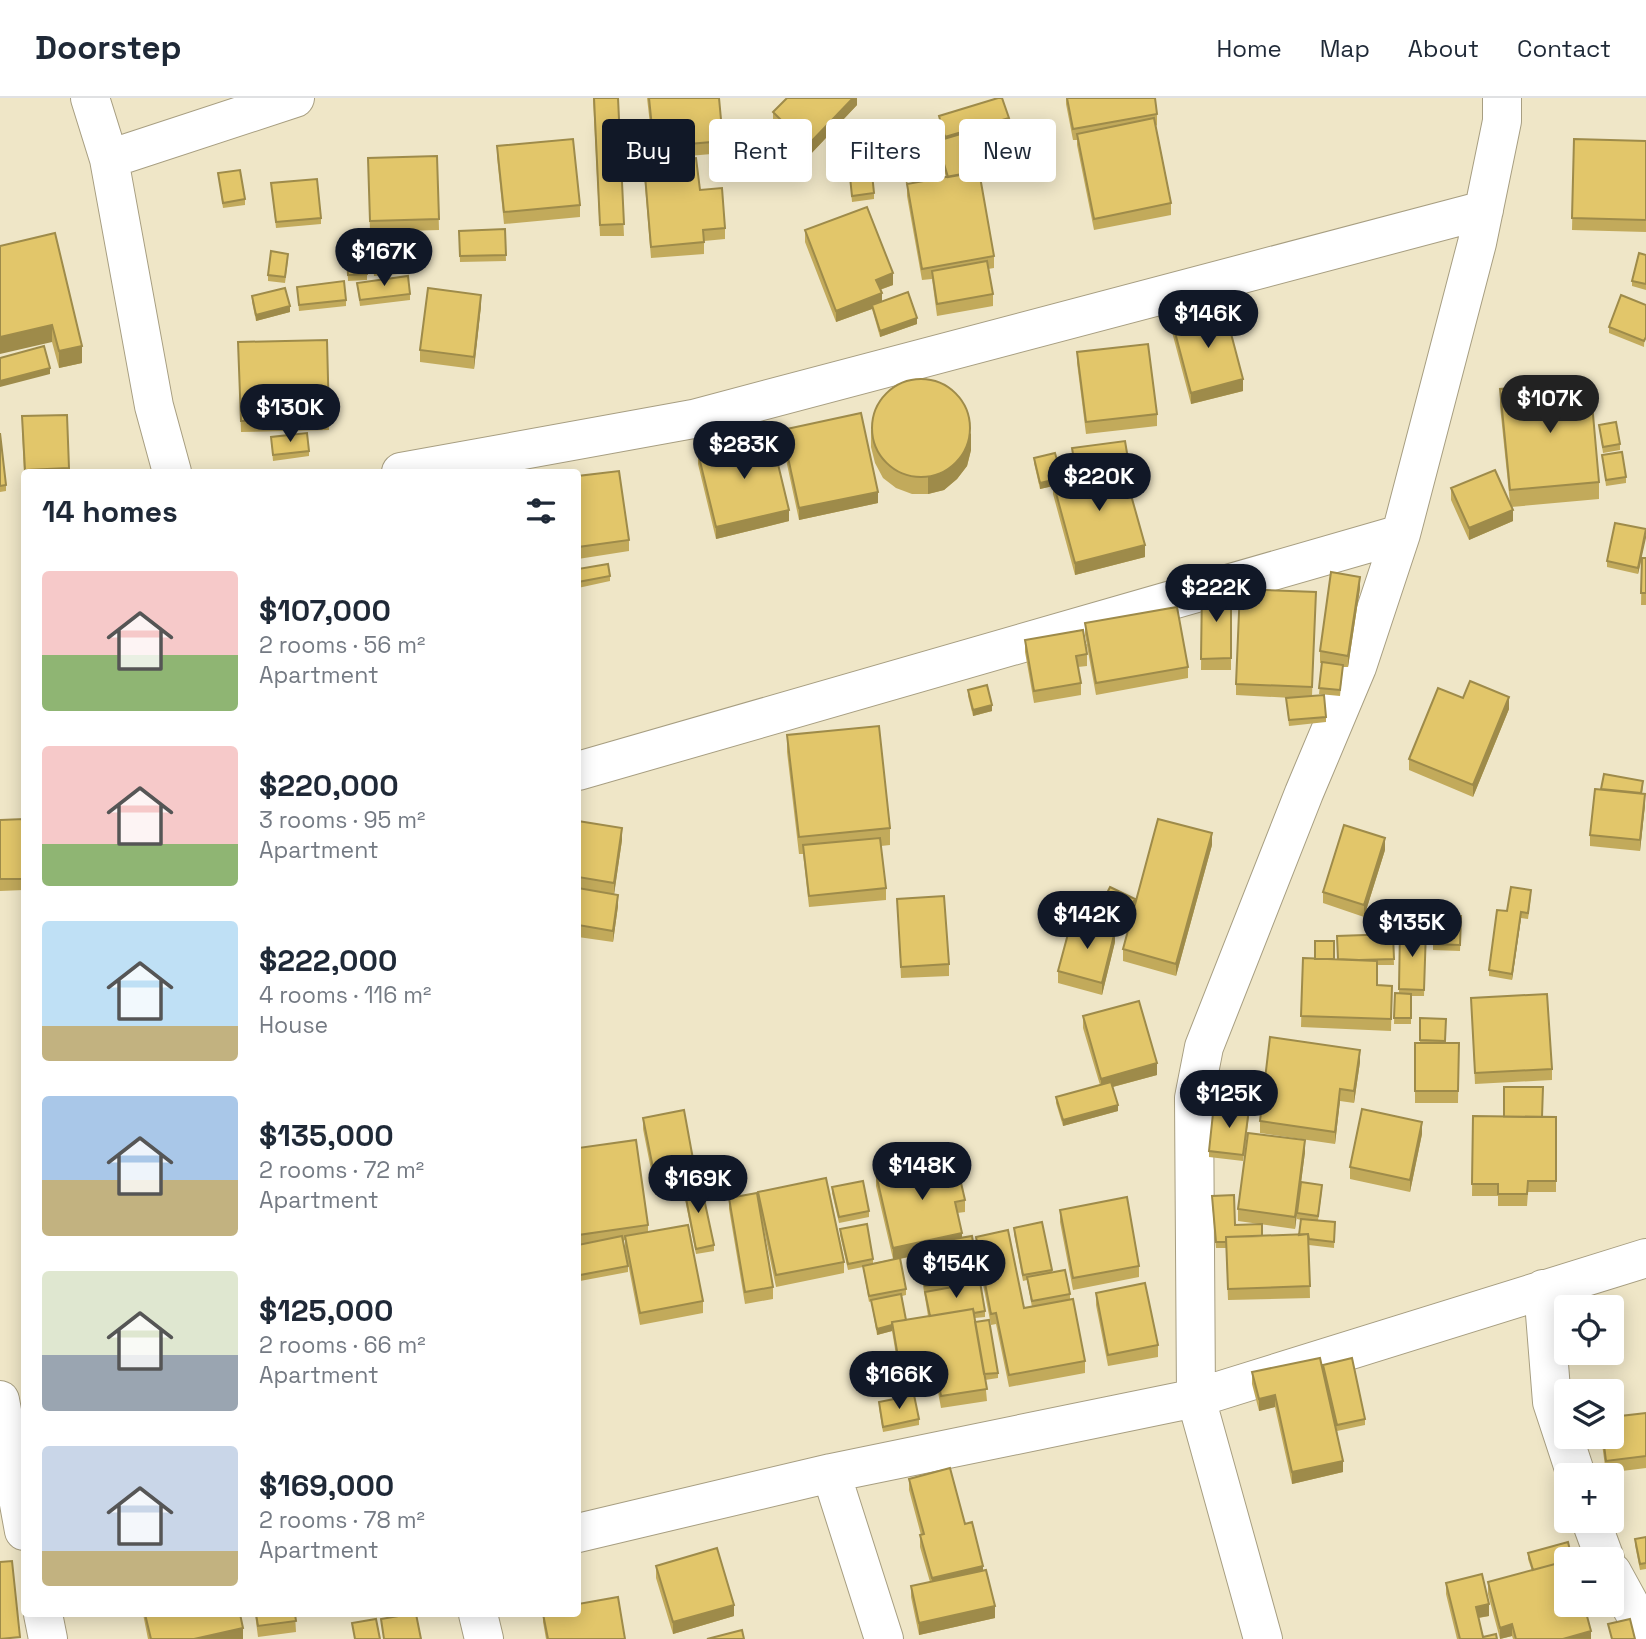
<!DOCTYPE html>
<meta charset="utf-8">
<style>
body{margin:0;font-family:"Space Grotesk",sans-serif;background:#f2f2f3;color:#1f2937;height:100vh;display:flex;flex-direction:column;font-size:26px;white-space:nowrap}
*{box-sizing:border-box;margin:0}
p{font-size:23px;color:#747a83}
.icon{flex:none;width:38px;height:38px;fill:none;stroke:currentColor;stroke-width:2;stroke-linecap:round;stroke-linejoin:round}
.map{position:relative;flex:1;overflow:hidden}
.sheet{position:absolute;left:21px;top:371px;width:560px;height:1148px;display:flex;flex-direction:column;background:#fff;border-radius:7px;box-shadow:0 4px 18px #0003}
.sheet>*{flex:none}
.top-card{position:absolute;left:602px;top:21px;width:665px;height:63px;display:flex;gap:14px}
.buttons{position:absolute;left:1554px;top:1197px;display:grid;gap:14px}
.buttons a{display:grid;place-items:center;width:70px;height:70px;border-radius:7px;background:#fff;box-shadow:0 4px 18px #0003;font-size:35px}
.price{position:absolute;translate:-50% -60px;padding:0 16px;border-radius:24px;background:#111827;color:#fff;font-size:23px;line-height:46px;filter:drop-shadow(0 2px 4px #0008)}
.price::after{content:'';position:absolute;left:50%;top:42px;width:21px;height:16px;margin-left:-10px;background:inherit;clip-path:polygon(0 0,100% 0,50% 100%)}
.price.current{background:#222;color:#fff}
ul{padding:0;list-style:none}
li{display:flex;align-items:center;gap:21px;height:175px;padding:0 21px}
li span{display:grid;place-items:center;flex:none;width:196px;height:140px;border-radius:7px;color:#555}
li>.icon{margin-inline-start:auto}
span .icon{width:84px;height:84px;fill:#fffc;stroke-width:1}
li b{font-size:30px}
h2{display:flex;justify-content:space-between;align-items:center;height:84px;padding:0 21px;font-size:30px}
.chip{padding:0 24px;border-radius:7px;background:#fff;box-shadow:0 4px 18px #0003;font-size:24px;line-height:63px}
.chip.current{background:#111827;color:#fff}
header{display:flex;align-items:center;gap:42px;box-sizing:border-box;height:98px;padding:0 35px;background:#fff;border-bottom:2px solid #e0e1e3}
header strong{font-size:33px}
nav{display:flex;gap:38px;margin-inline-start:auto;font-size:24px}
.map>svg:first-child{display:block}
</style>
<header>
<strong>Doorstep</strong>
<nav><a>Home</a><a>Map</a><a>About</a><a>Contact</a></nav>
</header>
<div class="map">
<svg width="1646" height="1541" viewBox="0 0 1646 1541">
<rect width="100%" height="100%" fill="#efe6c7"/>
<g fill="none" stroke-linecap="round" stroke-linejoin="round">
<g stroke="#a79e81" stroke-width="40">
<path id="street" d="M90 0 109 61 154 308 172 374
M109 61 295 0
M401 374 693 321 1484 112
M578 673 1401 436
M1543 1191 1552 1304 1576 1377
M0 1302 24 1433
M831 1375 884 1541
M1591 1423 1605 1461
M578 1435 831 1375 1196 1300 1646 1160
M1612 1474 1646 1536
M43 1516 48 1541
M478 1516 484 1541
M1263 1541 1196 1300 1194 1000 1204 949 1304 695 1357 569 1401 436 1477 145 1502 23V0"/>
</g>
<use href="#street" stroke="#fff" stroke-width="38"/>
</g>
<path fill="#c2aa5b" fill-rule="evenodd" d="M593 0H618L624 138H600Z
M647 0H719L723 43V55L654 61Z
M857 0V7L807 60 773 26V14Z
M1066 0H1155L1157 16V27L1156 28 1171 105V117L1094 132 1077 47V42H1073L1066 6Z
M939 18 1009 26 965 39 994 158V170L988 171 993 196V208L937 218 932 181 922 182 907 98V86L946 79 937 49V43L944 41 939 24Z
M1574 41 1646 43V134L1572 132Z
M497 48 580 107V119L504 126 497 59Z
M437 58 439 132 370 134 368 60Z
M644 65 700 92 725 130V141L704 143V156L651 160 644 76Z
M900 65 938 71 906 85 900 71Z
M218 75 245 101V107L223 110Z
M850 79 874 95V101L852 104Z
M271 85 321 120V126L276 130Z
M505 131 506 163 460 164 459 133Z
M805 132 893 187 880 192 882 203 917 226 880 239 872 211 836 224 805 144Z
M346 138 367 176V182L348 183Z
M372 147 409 169V175L374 178Z
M0 148 82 265 59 270 52 244Z
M1646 157V192L1632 188V183Z
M288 162 285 185 268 183V177Z
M357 185 410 196V202L360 208Z
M297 189 346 202V208L299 213Z
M252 198 290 214 256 223 252 204Z
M1646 207 1644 249 1609 235V229Z
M481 208 474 271 420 264V252Z
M1172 223 1243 293 1191 306 1172 234Z
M327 242 329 332 241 334 238 244Z
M1077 254 1157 316V328L1086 336 1077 265Z
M1500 291 1599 384V401L1511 409 1513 423 1469 442 1451 402V390L1510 405 1500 308Z
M67 317 69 374H24V377L22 330Z
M1599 327 1620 346V352L1603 355Z
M782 332 878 405 799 422 782 343Z
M871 332 971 352 967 368 957 381 944 392 928 396H912L896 390 883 380 875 365 871 349Z
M0 335 6 387V393L0 394Z
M271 339 309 353V358L273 363Z
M1072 350 1129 367V373H1125L1145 459 1075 477 1053 396V388L1040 391 1034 365V360L1062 382 1075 378Z
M698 355 789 423 716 441 698 366Z
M1602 357 1626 379V385L1606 388Z
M578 378 629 442V453L578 461Z
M1642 460H1646V507H1641L1642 460 1638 476 1607 469V463Z
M578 471 610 478V483L578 490Z
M1360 490 1348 569H1343L1340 598 1319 596 1322 565H1320V553Z
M1202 491H1231V572H1201Z
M1316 494 1312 598 1326 619V624L1289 628 1286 600H1292L1236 597V586Z
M1085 525 1188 569V580L1096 597 1085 537Z
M1025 542 1087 556V568L1078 569 1081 585V597L1034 605 1025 554Z
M968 592 992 613 973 618 968 598Z
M1463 600 1509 611 1473 699 1409 672V661Z
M787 637 890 730V747L881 748 886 790V802L809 809 803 756H799L787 654Z
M1643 689 1642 696 1645 707 1640 753 1590 748V737L1601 691Z
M24 721V792L0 793V722Z
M578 723 622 742 614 796 618 808 613 844 578 839Z
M1212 747 1176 878 1123 863V851L1134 808 1123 831 1098 818V813L1135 806Z
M1385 752 1364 819 1323 805V794Z
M1531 798 1528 821 1521 820 1512 882 1489 878V872L1507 813Z
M897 801 949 866V878L901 880Z
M1433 818H1461L1460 853 1433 852Z
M1400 831 1426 832 1424 898H1411V926H1394L1395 895H1399Z
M1393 836 1394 867H1377V887L1392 888 1391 933 1301 929 1303 860 1338 861Z
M1115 844 1102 897 1058 885V873Z
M1471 900 1552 971V982L1475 986Z
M1083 918 1157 977 1113 989 1118 1013 1063 1028 1056 1005V999L1100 987 1083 930Z
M1420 920 1446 921 1445 945H1459L1458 1005H1415V945H1420Z
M1360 964 1354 1005 1340 1003 1335 1046 1260 1035V1023Z
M1249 1017 1243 1063 1209 1059V1053Z
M1473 1018 1556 1019V1094H1528L1527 1108H1498V1098H1472Z
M643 1020 695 1083 714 1147V1153L696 1156 683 1091V1086L655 1092 643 1031Z
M1422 1036 1410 1094 1350 1081V1069Z
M578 1050 648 1127V1134L703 1203V1215L640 1227 625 1150V1142L623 1143 628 1168V1174L580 1183 578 1171Z
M1305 1054 1295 1131 1238 1123V1111Z
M876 1076 965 1102V1114L957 1115 962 1139 979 1178V1184L985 1213V1219L975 1220V1224L998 1275V1280L985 1282 987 1303 941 1310 938 1294 914 1298 919 1321V1327L883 1334 879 1310V1304L903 1299 892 1233 877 1237 871 1203 869 1204 863 1169 848 1172 840 1137V1131L873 1161V1165L893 1161 876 1088ZM918 1157 928 1218 906 1222 902 1198 906 1197V1191L900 1161Z
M832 1089 869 1113V1119L839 1125 832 1095Z
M1322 1093 1318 1122 1335 1124 1334 1150 1309 1147 1310 1200 1228 1202 1226 1150H1216L1212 1104 1235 1127 1262 1138 1299 1137 1301 1122 1297 1121V1115Z
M758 1094 844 1164V1175L776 1189 760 1113 773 1189V1201L745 1206 729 1111V1100L758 1103Z
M1060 1112 1139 1168V1179L1073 1192 1060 1124Z
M1014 1130 1052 1172V1174L1070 1196V1201L1085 1263V1275L1009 1289 996 1226 991 1227 976 1151V1139L1024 1210 1032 1209 1027 1182 1023 1183 1014 1136Z
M1096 1195 1158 1247V1259L1108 1268 1096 1207Z
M578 1223 580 1244V1261H578Z
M1323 1267 1365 1321V1327L1337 1333 1343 1374 1292 1386 1275 1309 1259 1313 1252 1286V1274L1323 1273Z
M1646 1315V1370L1606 1375 1601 1339H1612Z
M909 1381 965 1426 983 1473 995 1520 919 1537 911 1499V1488L930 1484 920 1449V1437H921L909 1392Z
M1646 1439V1471L1640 1472 1635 1447V1441Z
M1528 1455 1591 1541H1513L1512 1538 1500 1541 1488 1496V1484L1532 1473 1528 1461Z
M656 1468 734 1518 673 1536 656 1480Z
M1446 1485 1489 1518 1479 1520 1483 1539 1497 1541H1457L1446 1496Z
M143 1516H240L243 1541H148Z
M255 1516H295L296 1534 258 1539Z
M543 1516H578L625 1541H546L543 1524Z"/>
<path fill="#9e8b4a" d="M853 0H857V7L807 60V48Z
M1009 20V26L945 45V39Z
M938 65V71L906 85V80Z
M893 175V187L876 193V182Z
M882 195V207H872V211L836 224V213Z
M481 197V208L474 271V259Z
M290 208V214L256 223V217Z
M917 220V226L880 239V233Z
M52 227V244L0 256V239Z
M82 248V265L59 270V253Z
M50 270V276L0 289V283Z
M1243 281V293L1191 306V295Z
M971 335V352L967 368 957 381 944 392 928 396V379Z
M1062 380V386L1053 384V388L1040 391V385Z
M878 394V405L799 422V410Z
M789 412V423L716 441V429Z
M1513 412V423L1469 442V430Z
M1646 434V440L1638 476V470Z
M1145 447V459L1075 477V465Z
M1360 479V490L1348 569V558Z
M1509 599V611L1473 699V687Z
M992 607V613L973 618V612Z
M1645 696V707L1640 753V742Z
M622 730V742L614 797V785Z
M1212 735V747L1176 878V866Z
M1385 740V752L1364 819V807Z
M618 797V808L613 844V833Z
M1135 801V807L1123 831V825Z
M1521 814V820L1512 882V876Z
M1115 833V844L1102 897V885Z
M1360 952V964L1354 1005V993Z
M1157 965V977L1101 992V981Z
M1340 991V1003L1335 1046V1034Z
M1118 1007V1013L1063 1028V1022Z
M1422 1024V1036L1410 1094V1082Z
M1305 1042V1054L1295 1131V1119Z
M695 1072V1083L655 1092V1080Z
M962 1135V1147H918V1157L893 1162V1150Z
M892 1227V1233L877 1237V1231Z
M1275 1297V1309L1259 1313V1301Z
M1343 1363V1374L1292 1386V1374Z
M983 1468V1479L932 1492V1480Z
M1489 1506V1518L1476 1520V1509Z
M734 1507V1518L673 1536V1524Z
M995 1508V1520L919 1537V1525Z
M1512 1526V1538L1500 1541V1530Z
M243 1530V1541H194Z
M1591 1533V1541H1563Z"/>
<path fill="#e2c66a" stroke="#9e8b4a" stroke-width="2" d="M594 0H618L624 126 600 127Z
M649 0H719L723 43 654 49Z
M787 0H853L807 48 773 14Z
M998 0H1002L1009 20 945 39 939 18Z
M1067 0H1155L1157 16 1073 31Z
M1154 20 1171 105 1094 121 1077 36Z
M964 35 977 74 948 79 937 43Z
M573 41 580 107 504 114 497 48Z
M1574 41 1646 43V122L1572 120Z
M931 50 938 65 906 80 900 65Z
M437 58 439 121 370 123 368 60Z
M696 60 700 92 722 90 725 130 703 132 704 144 651 149 644 65Z
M240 72 245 101 223 105 218 75Z
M979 73 994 158 922 171 907 86Z
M872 76 874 95 852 98 850 79Z
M317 81 321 120 276 124 271 85Z
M867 109 893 175 876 182 882 195 836 213 805 132Z
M505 131 506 157 460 158 459 133Z
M55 135 82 248 59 253 52 227 0 239V148Z
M364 137 367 176 348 177 346 138Z
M406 144 409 169 374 172 372 147Z
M271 153 288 156 285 179 268 177Z
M1639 155 1646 157V186L1632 183Z
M987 163 993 196 937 206 932 173Z
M408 178 410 196 360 202 357 185Z
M344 183 346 202 299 207 297 189Z
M285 190 290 208 256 217 252 198Z
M428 190 481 197 474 259 420 252Z
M908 194 917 220 880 233 872 207Z
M1621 197 1646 207V239L1644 243 1609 229Z
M1224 209 1243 281 1191 295 1172 223Z
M327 242 329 320 241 323 238 244Z
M1148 246 1157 316 1086 324 1077 254Z
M44 248 50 270 0 283V260Z
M872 330a49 49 0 1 1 98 0a49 49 0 1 1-98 0Z
M1590 283 1599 384 1510 392 1500 291Z
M861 315 878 394 799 410 782 332Z
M67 317 69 370 25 372 22 318Z
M1616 324 1620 346 1603 349 1599 327Z
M0 335 6 387 0 388Z
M307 335 309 353 273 357 271 339Z
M771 337 789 412 716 429 698 355Z
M1125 343 1129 367 1123 368 1122 365 1102 370 1076 374 1072 350Z
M1622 354 1626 379 1606 382 1602 357Z
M1055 355 1062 380 1040 385 1034 360Z
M1122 365 1145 447 1075 465 1053 384Z
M1495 372 1513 412 1469 430 1451 390Z
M619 373 629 442 578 449V378Z
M1615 425 1646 431 1638 470 1607 463Z
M1642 460H1646V495H1641Z
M608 466 610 478 578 484V471Z
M1331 474 1360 479 1348 558 1320 553Z
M1202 491H1231V560L1201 561Z
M1240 491 1316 494 1312 589 1236 586Z
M1177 509 1188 569 1096 585 1085 525Z
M1083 532 1087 556 1076 558 1081 585 1034 593 1025 542Z
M1322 564 1343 567 1340 592 1319 590Z
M1470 583 1509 599 1473 687 1409 661 1438 590 1463 600Z
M987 587 992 607 973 612 968 592Z
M1324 597 1326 619 1289 622 1286 600Z
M879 628 890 730 799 739 787 637Z
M1604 676 1643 683 1641 695 1601 691Z
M1595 691 1645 696 1640 742 1590 737Z
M24 721V781H0V722Z
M1158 721 1212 735 1176 866 1123 851Z
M578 723 622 730 614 785 578 779Z
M1344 727 1385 740 1364 807 1323 794Z
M880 740 886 790 809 798 803 747Z
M1110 789 1135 801 1123 825 1098 813Z
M1511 789 1531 792 1528 815 1521 814 1512 876 1489 872 1497 812 1507 813Z
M578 790 618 797 613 833 578 827Z
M944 798 949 866 901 869 897 801Z
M1433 818H1461L1460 847 1433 846Z
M1072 821 1115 833 1102 885 1058 873Z
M1400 831 1426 832 1424 892 1399 891Z
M1393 836 1394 861 1359 862 1338 861 1337 838Z
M1315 843H1334V861H1315Z
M1303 860 1377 863V887L1392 888 1391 921 1301 918Z
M1395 895 1411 896V920H1394Z
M1547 896 1552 971 1475 975 1471 900Z
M1139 903 1157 965 1101 981 1083 918Z
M1420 920 1446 921 1445 943 1420 942Z
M1270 939 1360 952 1354 993 1340 991 1335 1034 1260 1023Z
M1415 945H1459L1458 993H1415Z
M1111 984 1118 1007 1063 1022 1056 999Z
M1504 989H1543L1542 1019H1504Z
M1214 1006 1249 1011 1243 1057 1209 1053Z
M1362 1011 1422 1024 1410 1082 1350 1069Z
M684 1012 695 1072 655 1080 643 1020Z
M1473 1018 1556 1019V1083H1528L1527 1096H1498V1086H1472Z
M1248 1035 1305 1042 1295 1119 1238 1111Z
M636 1042 648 1127 578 1137V1050Z
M955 1059 965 1102 955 1104 962 1135 893 1150 876 1076Z
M826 1080 844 1164 776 1177 758 1094Z
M700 1082 714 1147 696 1151 683 1085Z
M863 1083 869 1113 839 1119 832 1089Z
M1301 1084 1322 1087 1318 1118 1297 1115Z
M757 1095 773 1189 745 1194 729 1100Z
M1234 1097 1235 1127 1262 1126V1138L1226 1139V1144H1216L1212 1098Z
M1127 1099 1139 1168 1073 1180 1060 1112Z
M1301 1121 1335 1124 1334 1144 1309 1141 1308 1136 1299 1137Z
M1042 1124 1052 1172 1023 1177 1014 1130Z
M867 1126 873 1161 848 1166 840 1131Z
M688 1127 703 1203 640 1215 625 1138Z
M1008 1132 1024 1210 1073 1201 1085 1263 1009 1277 996 1215 991 1216 976 1139Z
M1308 1136 1310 1188 1228 1191 1226 1139Z
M622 1138 628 1168 580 1177 578 1165V1147Z
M972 1138 979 1178 925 1188 918 1147Z
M900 1160 906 1191 869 1198 863 1168Z
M1065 1172 1070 1196 1032 1203 1027 1179Z
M980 1184 985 1213 974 1215 973 1211 930 1218 925 1194Z
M1145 1185 1158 1247 1108 1257 1096 1195Z
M901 1196 906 1222 892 1224V1227L877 1231 871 1202Z
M973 1211 987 1291 941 1298 938 1282 903 1288 892 1224Z
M989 1222 998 1275 984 1276 975 1224Z
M578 1223 580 1244H578Z
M1320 1260 1343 1363 1292 1374 1275 1297 1259 1301 1252 1274Z
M1352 1260 1365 1321 1337 1327 1323 1267Z
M914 1297 919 1321 883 1329 879 1304Z
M1646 1315V1358L1606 1363 1603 1339H1612V1319Z
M950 1370 965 1426 972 1424 983 1468 932 1480 920 1437 924 1436 909 1381Z
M1646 1439V1465L1640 1466 1635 1441Z
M1568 1444 1572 1461H1566V1463L1533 1472 1528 1455Z
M717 1450 734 1507 673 1524 656 1468Z
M12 1463 20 1539 0 1541V1464Z
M1566 1463V1507H1584L1591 1533 1563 1541H1516L1512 1526 1500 1530 1488 1484Z
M986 1472 995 1508 919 1525 911 1488Z
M1482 1476 1489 1506 1476 1509 1483 1539 1496 1536 1497 1541H1460L1446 1485Z
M618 1499 625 1541H548L543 1516H578V1506Z
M145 1516H240L243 1530 194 1541H151Z
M256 1516H295L296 1523 258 1528Z
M410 1516H416L421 1541H384L381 1521Z
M376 1521 380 1541H355L352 1525Z
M1630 1521 1635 1541H1612L1608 1526Z
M742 1532 744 1541H707Z"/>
</svg>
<div class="buttons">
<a><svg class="icon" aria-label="locate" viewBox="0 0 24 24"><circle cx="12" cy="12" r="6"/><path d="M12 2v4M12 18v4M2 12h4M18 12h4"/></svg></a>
<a><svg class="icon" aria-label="layers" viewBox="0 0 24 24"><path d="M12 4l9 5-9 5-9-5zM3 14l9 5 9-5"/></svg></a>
<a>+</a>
<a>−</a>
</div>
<b class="price" style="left:384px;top:190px">$167K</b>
<b class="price" style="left:1208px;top:252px">$146K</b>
<b class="price current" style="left:1550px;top:337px">$107K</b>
<b class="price" style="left:290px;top:346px">$130K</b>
<b class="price" style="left:744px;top:383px">$283K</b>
<b class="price" style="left:1099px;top:415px">$220K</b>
<b class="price" style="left:1216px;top:526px">$222K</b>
<b class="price" style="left:1087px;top:853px">$142K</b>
<b class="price" style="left:1412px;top:861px">$135K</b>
<b class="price" style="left:1229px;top:1032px">$125K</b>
<b class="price" style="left:922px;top:1104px">$148K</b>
<b class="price" style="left:698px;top:1117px">$169K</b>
<b class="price" style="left:956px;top:1202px">$154K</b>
<b class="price" style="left:899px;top:1313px">$166K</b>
<div class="top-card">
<a class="chip current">Buy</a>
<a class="chip">Rent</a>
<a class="chip">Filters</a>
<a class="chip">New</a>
</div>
<section class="sheet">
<h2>14 homes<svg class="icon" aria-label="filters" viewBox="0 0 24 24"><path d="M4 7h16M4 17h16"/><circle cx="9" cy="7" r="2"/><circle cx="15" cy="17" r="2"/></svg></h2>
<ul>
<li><span style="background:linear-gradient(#f6c9c9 60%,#8fb573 0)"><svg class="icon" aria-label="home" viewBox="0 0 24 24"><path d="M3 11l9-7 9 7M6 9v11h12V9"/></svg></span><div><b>$107,000</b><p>2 rooms · 56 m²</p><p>Apartment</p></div></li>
<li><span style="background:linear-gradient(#f6c9c9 70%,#8fb573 0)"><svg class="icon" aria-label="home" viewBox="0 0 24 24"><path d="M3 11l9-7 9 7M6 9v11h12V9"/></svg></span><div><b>$220,000</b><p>3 rooms · 95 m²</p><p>Apartment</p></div></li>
<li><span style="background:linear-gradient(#bfe0f5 75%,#c2b280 0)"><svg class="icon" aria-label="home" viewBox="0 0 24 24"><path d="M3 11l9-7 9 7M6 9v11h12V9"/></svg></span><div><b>$222,000</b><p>4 rooms · 116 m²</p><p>House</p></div></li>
<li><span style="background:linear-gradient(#a9c7e8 60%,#c2b280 0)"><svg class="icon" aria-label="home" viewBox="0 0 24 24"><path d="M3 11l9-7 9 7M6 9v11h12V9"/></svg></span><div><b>$135,000</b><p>2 rooms · 72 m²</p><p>Apartment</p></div></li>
<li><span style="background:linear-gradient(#dfe7d0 60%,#9aa5b1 0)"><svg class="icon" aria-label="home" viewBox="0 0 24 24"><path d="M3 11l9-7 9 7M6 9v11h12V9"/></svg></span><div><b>$125,000</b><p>2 rooms · 66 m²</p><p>Apartment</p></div></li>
<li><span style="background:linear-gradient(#c9d6e8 75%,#c2b280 0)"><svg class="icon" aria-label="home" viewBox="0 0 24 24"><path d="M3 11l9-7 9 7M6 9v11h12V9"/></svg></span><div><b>$169,000</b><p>2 rooms · 78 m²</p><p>Apartment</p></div></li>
</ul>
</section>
</div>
